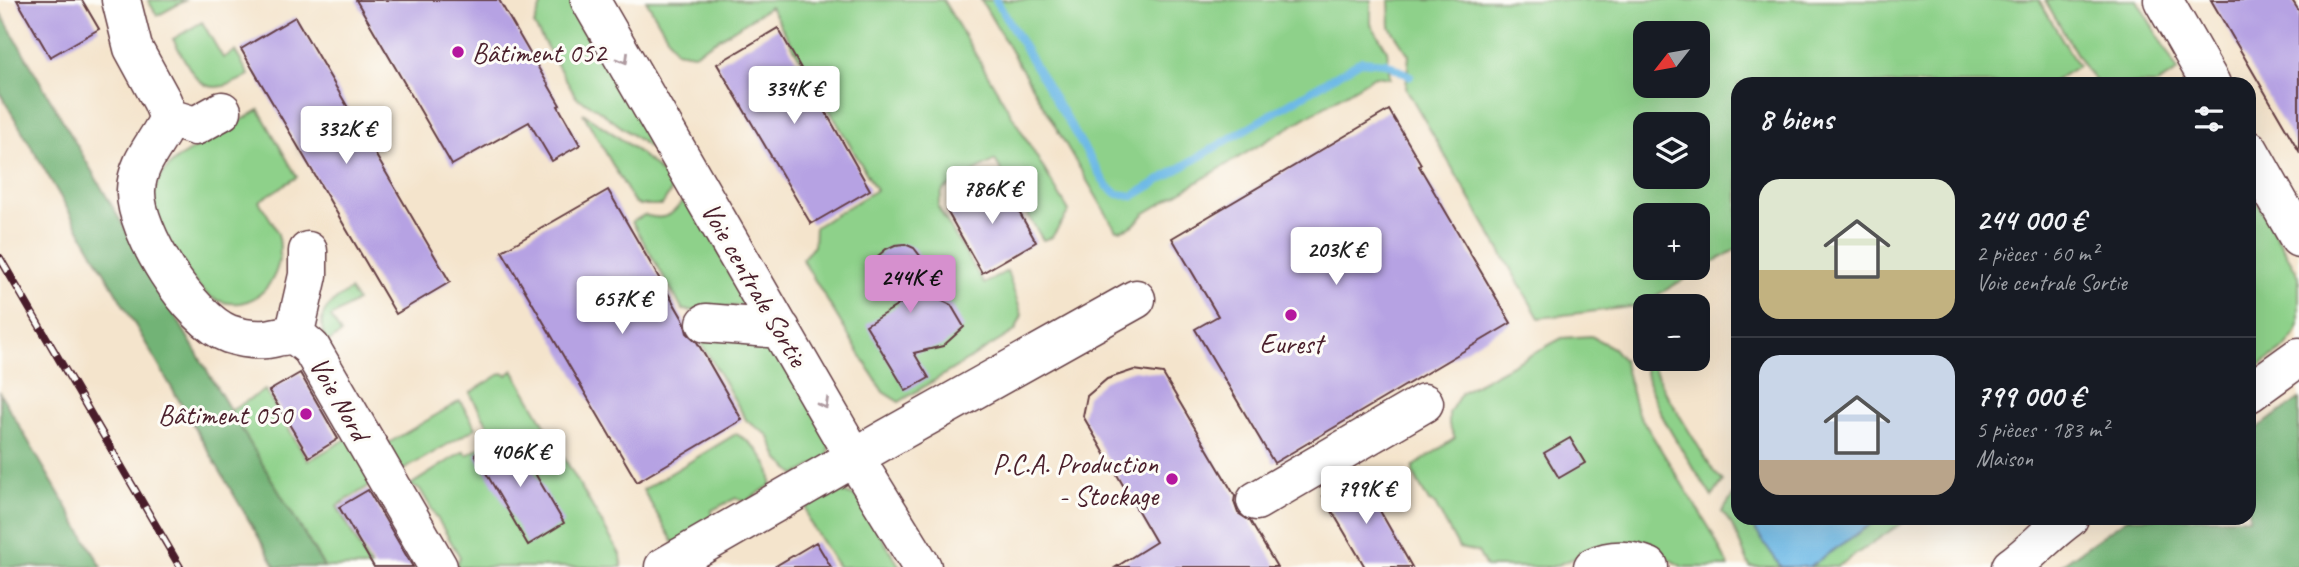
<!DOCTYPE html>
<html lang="fr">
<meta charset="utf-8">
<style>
body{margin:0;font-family:Caveat,sans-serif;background:#242831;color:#f1f3f6;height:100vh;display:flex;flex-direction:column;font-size:26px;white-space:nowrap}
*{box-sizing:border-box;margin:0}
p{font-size:23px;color:#9ea1a6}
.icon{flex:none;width:38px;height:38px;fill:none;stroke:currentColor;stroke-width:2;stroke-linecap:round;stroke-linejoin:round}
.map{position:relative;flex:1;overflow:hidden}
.panel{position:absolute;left:1731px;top:77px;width:525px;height:448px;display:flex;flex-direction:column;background:#171b24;border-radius:21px;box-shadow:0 7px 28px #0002}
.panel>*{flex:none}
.needle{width:46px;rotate:239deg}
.buttons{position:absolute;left:1633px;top:21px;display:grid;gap:14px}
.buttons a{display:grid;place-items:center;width:77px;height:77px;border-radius:14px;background:#171b24;box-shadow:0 7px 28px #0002;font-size:35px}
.price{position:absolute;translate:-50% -60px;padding:0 16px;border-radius:7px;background:#fff;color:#222;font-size:23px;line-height:46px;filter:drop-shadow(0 2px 4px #0008)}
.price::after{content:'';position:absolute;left:50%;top:42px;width:21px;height:16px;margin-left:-10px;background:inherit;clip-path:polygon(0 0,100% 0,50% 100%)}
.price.on{background:#d690ce;color:#111}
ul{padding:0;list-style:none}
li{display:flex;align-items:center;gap:21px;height:175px;padding:0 28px}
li+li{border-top:2px solid #363941}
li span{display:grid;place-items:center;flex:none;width:196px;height:140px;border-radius:21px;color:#555}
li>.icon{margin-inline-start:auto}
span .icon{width:84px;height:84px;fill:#fffc;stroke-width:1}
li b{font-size:30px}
h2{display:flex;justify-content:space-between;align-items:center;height:84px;padding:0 28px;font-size:30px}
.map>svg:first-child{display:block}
</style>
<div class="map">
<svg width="2299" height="567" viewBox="0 0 2299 567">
<rect width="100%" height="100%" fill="#fdfcf7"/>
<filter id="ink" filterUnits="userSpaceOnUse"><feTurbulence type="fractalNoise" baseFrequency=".0143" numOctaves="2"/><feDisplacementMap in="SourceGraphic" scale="14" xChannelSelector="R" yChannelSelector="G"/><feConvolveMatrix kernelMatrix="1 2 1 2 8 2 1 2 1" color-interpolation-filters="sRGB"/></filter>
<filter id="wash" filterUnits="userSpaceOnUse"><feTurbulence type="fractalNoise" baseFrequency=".00686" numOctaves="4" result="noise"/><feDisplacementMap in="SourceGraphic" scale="28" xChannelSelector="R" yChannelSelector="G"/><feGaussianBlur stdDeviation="1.57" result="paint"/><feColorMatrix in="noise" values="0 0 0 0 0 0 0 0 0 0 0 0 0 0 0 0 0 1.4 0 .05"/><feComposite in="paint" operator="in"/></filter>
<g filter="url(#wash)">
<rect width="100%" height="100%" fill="#f4e4cc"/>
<path fill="#8ed18a" stroke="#6c785a" stroke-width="2" fill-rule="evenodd" d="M148 0H186L157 16Z
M543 0H580L658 154 597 109 576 97 534 25Z
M646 0H943L1069 211 1052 237 1043 240 995 160 943 190 938 207 984 284 1007 271 1022 315 1015 331 899 402 883 392 802 259 814 246 815 227 876 190 770 7 694 54 676 51Z
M981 0H1371V24L1387 50 1390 78 1375 76 1144 214C1135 225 1130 230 1116 230Z
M1389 0H2039L2078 66 2049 84H1738V248L1638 306 1539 318 1406 88 1409 55 1390 27ZM1645 33H1698V86H1645ZM1645 124H1698V177H1645ZM1645 215H1698V268H1645Z
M2045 0H2137L2178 71 2157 84H2098L2086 70Z
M202 22 223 58 235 51 249 75C201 104 195 77 173 39Z
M259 110 297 177 259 201C265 212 277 226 279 238 286 278 254 318 212 298 209 296 203 291 200 288 191 279 159 226 156 215 155 210 154 203 154 199 153 183 166 168 177 159Z
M583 113C603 127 668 167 671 191L662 205H639L634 202Z
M2249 188 2299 276V324L2295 335 2285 348 2249 373Z
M690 191 745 305 702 311 683 310 632 222 644 215C671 223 675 211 690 191Z
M350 290 357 301 331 317 341 334 327 343C314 314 327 305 350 290Z
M708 335 744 341 777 356 830 429 828 457 796 475 779 460 768 435 747 421 702 344Z
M1591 336 1613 348 1623 360 1637 411 1710 529 1729 567H1683L1656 552 1601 548 1552 567H1486L1478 552 1459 548 1435 504 1429 502 1413 473V467L1455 438 1449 425V413L1462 392 1562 338Z
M1644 365 1653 366 1664 390 1714 472 1723 481 1712 497C1687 456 1653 413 1644 365Z
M513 370 621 556 622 567H455L460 557 420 489 409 486 464 451 467 455 513 428 511 425 494 436 470 393 502 373 507 375Z
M265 390 308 461 348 438 374 483 337 506 371 567H324L230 411Z
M460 401 476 428 405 469 399 470 385 445Z
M736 434C754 443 773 463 771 485L745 502 736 498 712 510V522L675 545 643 490Z
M1738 489V518H1909L1837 567H1750L1732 525 1722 512Z
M843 492 857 497 900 567H838L809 521 806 508 818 500Z"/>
<path fill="#72b376" stroke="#5e6950" stroke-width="2" d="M0 12 220 393 324 567H276L0 93Z
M0 393 102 567H0Z
M2299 399V567H2058L2128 518H2249V434Z"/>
<path fill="#6db9e6" stroke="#5c6c88" stroke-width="2" d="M1747 518H1880L1809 567H1781Z"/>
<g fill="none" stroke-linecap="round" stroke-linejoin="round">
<path stroke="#6db9e6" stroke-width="8" d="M996 0 1106 185 1118 194 1133 196 1361 61 1386 63 1410 76"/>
</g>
<g id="blocks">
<path fill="#b6a2e3" d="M17 0H82L99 29 50 57Z
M356 0H499L560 105 558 106 580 145 552 161 529 122 452 165Z
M2211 0H2292L2299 11V151Z
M295 17 450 282 396 314 241 49Z
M778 28 870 190 811 224 717 64Z
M1389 110 1421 164 1419 166 1511 323 1274 463 1195 329 1218 316 1172 238Z
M1001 180 1036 242 982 273 947 211Z
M608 190 684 321 687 333 697 342 742 420 637 482 502 251Z
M905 244 914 248 924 261 926 270 922 291 951 305 964 327 943 346 914 353 929 378 906 391 866 325 900 304 881 288 873 270 879 255 886 249 895 245Z
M1134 370 1163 374 1235 496 1234 502 1238 513 1250 521 1277 567H1116L1156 542 1083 416 1087 396 1107 379Z
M300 373 338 439 309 457 269 391Z
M512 434 564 523 528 545 475 454Z
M1570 438 1585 463 1559 478 1544 453Z
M1359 474 1412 567H1365L1323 496Z
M368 490 413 567H374L339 507Z
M816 542 831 567H774Z"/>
</g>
</g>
<g filter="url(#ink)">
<use href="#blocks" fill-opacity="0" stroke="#643d43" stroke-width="2"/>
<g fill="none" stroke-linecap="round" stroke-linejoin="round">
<g stroke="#643d43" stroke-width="41">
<path id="minor" d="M121 0 133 48 162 101 169 118C158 143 137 161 136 190 134 231 191 320 229 334 241 338 254 340 266 339 275 338 285 334 293 336 299 337 306 344 311 348L438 567
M590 0 854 457 922 567
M2163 0 2211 84
M169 118 195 126 222 111
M2249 150 2299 238
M706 323 781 329
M294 336 308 275V251
M2249 393 2299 357
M1256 501 1424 403
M664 567 888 438 1136 299
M1593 567C1612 558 1630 559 1649 567
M2011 567C2032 552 2048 533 2069 518"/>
</g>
<use href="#minor" stroke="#fff" stroke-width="38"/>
<g stroke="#4a1f2b" stroke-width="8">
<path id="rail" d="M0 258 180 567"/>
</g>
<use href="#rail" stroke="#fdfcf7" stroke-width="5" stroke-dasharray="16" stroke-linecap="butt"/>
</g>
<defs><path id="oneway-chevron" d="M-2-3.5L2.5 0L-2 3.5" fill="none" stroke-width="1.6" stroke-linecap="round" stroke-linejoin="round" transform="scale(1.75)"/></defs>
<g stroke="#ae9aa0">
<use href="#oneway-chevron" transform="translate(624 59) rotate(60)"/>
<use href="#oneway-chevron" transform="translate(824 404) rotate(60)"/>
</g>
</g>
<g fill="#b5179e" stroke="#fdfcf7" stroke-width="2.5">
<circle cx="458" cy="52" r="7"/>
<circle cx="1291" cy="315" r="7"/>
<circle cx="306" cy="414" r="7"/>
<circle cx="1172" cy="479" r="7"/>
</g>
<g text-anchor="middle" stroke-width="6" stroke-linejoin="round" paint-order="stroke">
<g font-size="28" fill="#4a1f2b" stroke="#fdfcf7" text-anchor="end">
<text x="472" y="62" text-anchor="start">Bâtiment 052</text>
<text x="1291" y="353" text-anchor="middle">Eurest</text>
<text x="292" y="424">Bâtiment 050</text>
<text x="1158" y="473">P.C.A. Production<tspan x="1158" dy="32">- Stockage</tspan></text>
</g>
<g font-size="28" fill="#4a1f2b" stroke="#fdfcf7">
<text transform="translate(755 284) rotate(60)" y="10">Voie centrale Sortie</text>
<text transform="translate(340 398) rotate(60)" y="10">Voie Nord</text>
</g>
</g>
</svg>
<div class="buttons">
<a><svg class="needle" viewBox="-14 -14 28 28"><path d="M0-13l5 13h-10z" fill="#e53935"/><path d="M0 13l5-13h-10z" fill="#9ea1a6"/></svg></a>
<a><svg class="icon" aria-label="layers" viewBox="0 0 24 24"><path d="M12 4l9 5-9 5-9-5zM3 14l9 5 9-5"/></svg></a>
<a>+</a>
<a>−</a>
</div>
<b class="price" style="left:794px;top:126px">334K €</b>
<b class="price" style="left:346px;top:166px">332K €</b>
<b class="price" style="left:992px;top:226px">786K €</b>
<b class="price" style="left:1336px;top:287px">203K €</b>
<b class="price on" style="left:910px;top:315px">244K €</b>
<b class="price" style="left:622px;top:336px">657K €</b>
<b class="price" style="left:520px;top:489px">406K €</b>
<b class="price" style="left:1366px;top:526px">799K €</b>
<section class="panel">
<h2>8 biens<svg class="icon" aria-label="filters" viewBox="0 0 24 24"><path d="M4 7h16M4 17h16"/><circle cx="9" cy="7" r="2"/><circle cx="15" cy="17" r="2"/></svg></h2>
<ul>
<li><span style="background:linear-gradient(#dfe7d0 65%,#c2b280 0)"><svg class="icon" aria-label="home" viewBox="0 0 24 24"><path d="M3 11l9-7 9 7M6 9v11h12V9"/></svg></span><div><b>244 000 €</b><p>2 pièces · 60 m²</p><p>Voie centrale Sortie</p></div></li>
<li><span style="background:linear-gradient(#c9d6e8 75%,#b9a48a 0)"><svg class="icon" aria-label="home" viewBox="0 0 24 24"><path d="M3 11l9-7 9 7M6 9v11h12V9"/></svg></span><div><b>799 000 €</b><p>5 pièces · 183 m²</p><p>Maison</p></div></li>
</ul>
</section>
</div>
